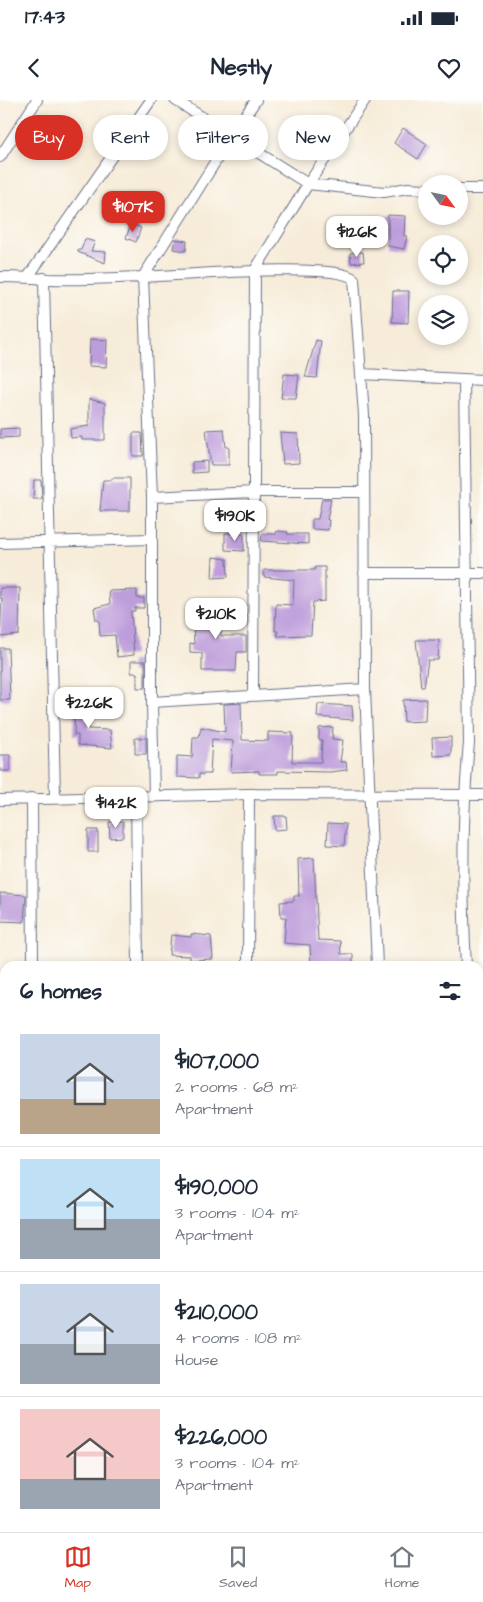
<!DOCTYPE html>
<meta charset="utf-8">
<style>
body{margin:0;font-family:"Architects Daughter",sans-serif;background:#f6f6f7;color:#1f2937;height:100vh;display:flex;flex-direction:column;font-size:19px;white-space:nowrap}
*{box-sizing:border-box;margin:0}
p{font-size:16px;color:#747a83}
.icon{flex:none;width:28px;height:28px;fill:none;stroke:currentColor;stroke-width:2;stroke-linecap:round;stroke-linejoin:round}
.map{position:relative;flex:1;overflow:hidden}
.side{position:absolute;left:0px;top:861px;width:484px;height:571px;display:flex;flex-direction:column;background:#fff;border-radius:15px 15px 0 0;box-shadow:0 2px 8px #0003}
.side>*{flex:none}
.banner{position:absolute;left:15px;top:15px;width:454px;height:45px;display:flex;gap:10px}
.needle{width:32px;rotate:123deg}
.tools{position:absolute;left:418px;top:75px;display:grid;gap:10px}
.tools a{display:grid;place-items:center;width:50px;height:50px;border-radius:50%;background:#fff;box-shadow:0 2px 8px #0003;font-size:25px}
.price{position:absolute;translate:-50% -42px;padding:0 11px;border-radius:10px;background:#fff;color:#222;font-size:16px;line-height:32px;filter:drop-shadow(0 1px 2px #0008)}
.price::after{content:'';position:absolute;left:50%;top:30px;width:15px;height:11px;margin-left:-8px;background:inherit;clip-path:polygon(0 0,100% 0,50% 100%)}
.price.current{background:#d93025;color:#fff}
ul{padding:0;list-style:none}
li{display:flex;align-items:center;gap:15px;height:125px;padding:0 20px}
li+li{border-top:1px solid #e0e1e3}
li span{display:grid;place-items:center;flex:none;width:140px;height:100px;border-radius:0px;color:#555}
li>.icon{margin-inline-start:auto}
span .icon{width:60px;height:60px;fill:#fffc;stroke-width:1}
li b{font-size:21px}
h2{display:flex;justify-content:space-between;align-items:center;height:60px;padding:0 20px;font-size:21px}
.pill{padding:0 18px;border-radius:22px;background:#fff;box-shadow:0 2px 8px #0003;font-size:18px;line-height:45px}
.pill.current{background:#d93025;color:#fff}
.status{display:flex;justify-content:space-between;align-items:center;height:35px;padding:0 25px;background:#fff;direction:ltr}
.status svg{height:14px;fill:currentColor}
header{display:flex;justify-content:space-between;align-items:center;height:65px;padding:0 20px;background:#fff;font-size:22px;font-weight:800}
.tab-bar{display:flex;justify-content:space-around;align-items:center;height:70px;border-top:1px solid #e0e1e3;background:#fff;font-size:14px;color:#747a83}
.tab-bar a{display:grid;justify-items:center;gap:2px}
.tab-bar .current{color:#d93025}
.map>svg:first-child{display:block}
</style>
<div class="status"><b>17:43</b><svg viewBox="0 0 49 12"><path d="M0 12V9h3v3zM5 12V6h3v6zM10 12V3h3v9zM15 12V0h3v12zM26 1h20v11H26zM47 4h2v5h-2z"/></svg></div>
<header><svg class="icon" aria-label="back" viewBox="0 0 24 24"><path d="M15 5l-7 7 7 7"/></svg>Nestly<svg class="icon" aria-label="heart" viewBox="0 0 24 24"><path d="M12 20l-8-8c-3-5 5-10 8-4 3-6 11-1 8 4z"/></svg></header>
<div class="map">
<svg width="483" height="1432" viewBox="0 0 483 1432">
<rect width="100%" height="100%" fill="#fdfcf7"/>
<filter id="ink" filterUnits="userSpaceOnUse"><feTurbulence type="fractalNoise" baseFrequency=".02" numOctaves="2"/><feDisplacementMap in="SourceGraphic" scale="10" xChannelSelector="R" yChannelSelector="G"/><feConvolveMatrix kernelMatrix="1 2 1 2 8 2 1 2 1" color-interpolation-filters="sRGB"/></filter>
<filter id="wash" filterUnits="userSpaceOnUse"><feTurbulence type="fractalNoise" baseFrequency=".0096" numOctaves="4" result="noise"/><feDisplacementMap in="SourceGraphic" scale="20" xChannelSelector="R" yChannelSelector="G"/><feGaussianBlur stdDeviation="1.12" result="paint"/><feColorMatrix in="noise" values="0 0 0 0 0 0 0 0 0 0 0 0 0 0 0 0 0 1.4 0 .05"/><feComposite in="paint" operator="in"/></filter>
<g filter="url(#wash)">
<rect width="100%" height="100%" fill="#f7ecd9"/>
<g id="blocks">
<path fill="#be9ddb" d="M403 28 427 44 418 59 394 43Z
M388 115 405 116 404 136H407L404 149 388 146Z
M131 124 141 128 136 142 126 138Z
M85 139 95 142 91 151 106 152 105 163 78 152V150H81Z
M175 139 187 141 186 151 173 149Z
M363 152 364 162 351 163 350 153Z
M393 191H409L408 223 392 222Z
M90 239 107 240 106 267 89 266Z
M316 240 321 241 317 278 305 277Z
M284 274 299 275 296 298H281Z
M89 299 105 303V340H82V337L71 338 70 329 89 326Z
M19 328V337L0 338V329Z
M224 329 226 347H229V365H211L206 330Z
M133 333H142L143 356H133Z
M280 333 298 334 299 363 283 364Z
M207 361V372L192 373V362Z
M112 378H130V411H100L103 380H112Z
M34 380H41L42 399H33Z
M322 399H331L327 420H329L328 430 312 429V419H318Z
M277 431 288 432 287 434H308V444L261 441 262 434H276Z
M225 433 244 434V451L225 450Z
M213 457 227 459 228 477 212 478Z
M315 467H325V501L313 502 311 535 277 536 278 531H275L276 504 293 505 294 480 264 477V470H315Z
M0 488H20L19 535 0 537 2 498H0Z
M137 490V498H144V508H135V511H131L134 555 117 557 115 535 100 536 99 520H96L94 508 110 504 109 491Z
M228 503 229 516H221V536H246V552H237L236 571H202V553L190 552V543L194 544 193 519H202V504Z
M416 540H439L438 560H428L424 587H421Z
M0 548H8L10 600H0Z
M131 561H145V588H137V573H131Z
M75 598H86L85 620H88V629L110 630 112 648 78 645V635H74Z
M426 599 425 621 404 622 403 600Z
M241 603 242 640 268 641V632L293 633 292 662H321L322 640H319V628L333 627 332 639 343 640 340 662H346L347 670 330 672 278 671V674H259V671L231 672 233 641 212 639 210 674H199V678L177 677V656L192 657 193 637H199L201 627 225 632 224 604Z
M318 604 352 606 353 620 317 617Z
M451 637V655L433 656 432 638Z
M135 638H146V654H135Z
M0 655H10V671H0Z
M274 716H286L287 729 275 730Z
M123 721V737L110 738 109 722Z
M328 723 346 724 344 746 327 745Z
M88 730H98V752H88Z
M314 758 318 840 340 841 341 854H353V866H333V865L311 866 310 845 284 843 286 817H281L280 802 294 801V796H299L298 759Z
M0 793 26 795 24 822 0 821Z
M191 834 211 836 213 859 190 860V856L169 855 171 835 191 837Z"/>
</g>
</g>
<g filter="url(#ink)">
<use href="#blocks" fill-opacity="0" stroke="#687189" stroke-width="1"/>
<g fill="none" stroke-linecap="round" stroke-linejoin="round">
<g stroke="#687189" stroke-width="12">
<path id="street" d="M175 0 308 84 384 92 408 88 426 89
M0 57 37 0
M459 89H483
M0 177C17 177 33 178 50 179 80 180 111 178 142 177 176 176 335 161 354 179L364 315 365 589 377 866
M28 177 151 0
M44 178 55 698
M361 274 483 280
M464 279 469 643C462 717 462 792 466 866
M152 397 254 392H364
M0 443 152 439
M364 473H483
M253 595 255 170 308 84 365 0
M152 602 365 589
M136 696 138 866
M154 696 152 602V397L143 177 232 35 256 0
M32 698 33 866
M0 700 249 694 483 695
M248 866 249 694
M479 955 483 954
M0 960 5 959
M479 1133H483
M0 1202H5
M45 1428V1432
M150 1428V1432
M257 1428V1432
M375 1428V1432
M475 1428V1432"/>
</g>
<use href="#street" stroke="#fff" stroke-width="10"/>
</g>
</g>
</svg>
<div class="tools">
<a><svg class="needle" viewBox="-14 -14 28 28"><path d="M0-13l5 13h-10z" fill="#e53935"/><path d="M0 13l5-13h-10z" fill="#747a83"/></svg></a>
<a><svg class="icon" aria-label="locate" viewBox="0 0 24 24"><circle cx="12" cy="12" r="6"/><path d="M12 2v4M12 18v4M2 12h4M18 12h4"/></svg></a>
<a><svg class="icon" aria-label="layers" viewBox="0 0 24 24"><path d="M12 4l9 5-9 5-9-5zM3 14l9 5 9-5"/></svg></a>
</div>
<b class="price current" style="left:133px;top:133px">$107K</b>
<b class="price" style="left:357px;top:158px">$126K</b>
<b class="price" style="left:235px;top:442px">$190K</b>
<b class="price" style="left:216px;top:540px">$210K</b>
<b class="price" style="left:89px;top:629px">$226K</b>
<b class="price" style="left:116px;top:729px">$142K</b>
<div class="banner">
<a class="pill current">Buy</a>
<a class="pill">Rent</a>
<a class="pill">Filters</a>
<a class="pill">New</a>
</div>
<section class="side">
<h2>6 homes<svg class="icon" aria-label="filters" viewBox="0 0 24 24"><path d="M4 7h16M4 17h16"/><circle cx="9" cy="7" r="2"/><circle cx="15" cy="17" r="2"/></svg></h2>
<ul>
<li><span style="background:linear-gradient(#c9d6e8 65%,#b9a48a 0)"><svg class="icon" aria-label="home" viewBox="0 0 24 24"><path d="M3 11l9-7 9 7M6 9v11h12V9"/></svg></span><div><b>$107,000</b><p>2 rooms · 68 m²</p><p>Apartment</p></div></li>
<li><span style="background:linear-gradient(#bfe0f5 60%,#9aa5b1 0)"><svg class="icon" aria-label="home" viewBox="0 0 24 24"><path d="M3 11l9-7 9 7M6 9v11h12V9"/></svg></span><div><b>$190,000</b><p>3 rooms · 104 m²</p><p>Apartment</p></div></li>
<li><span style="background:linear-gradient(#c9d6e8 60%,#9aa5b1 0)"><svg class="icon" aria-label="home" viewBox="0 0 24 24"><path d="M3 11l9-7 9 7M6 9v11h12V9"/></svg></span><div><b>$210,000</b><p>4 rooms · 108 m²</p><p>House</p></div></li>
<li><span style="background:linear-gradient(#f6c9c9 70%,#9aa5b1 0)"><svg class="icon" aria-label="home" viewBox="0 0 24 24"><path d="M3 11l9-7 9 7M6 9v11h12V9"/></svg></span><div><b>$226,000</b><p>3 rooms · 104 m²</p><p>Apartment</p></div></li>
</ul>
</section>
</div>
<nav class="tab-bar">
<a class="current"><svg class="icon" aria-label="map" viewBox="0 0 24 24"><path d="M3 6l6-2 6 2 6-2v14l-6 2-6-2-6 2zM9 4v14M15 6v14"/></svg>Map</a>
<a><svg class="icon" aria-label="saved" viewBox="0 0 24 24"><path d="M7 4h10v16l-5-4-5 4z"/></svg>Saved</a>
<a><svg class="icon" aria-label="home" viewBox="0 0 24 24"><path d="M3 11l9-7 9 7M6 9v11h12V9"/></svg>Home</a>
</nav>
